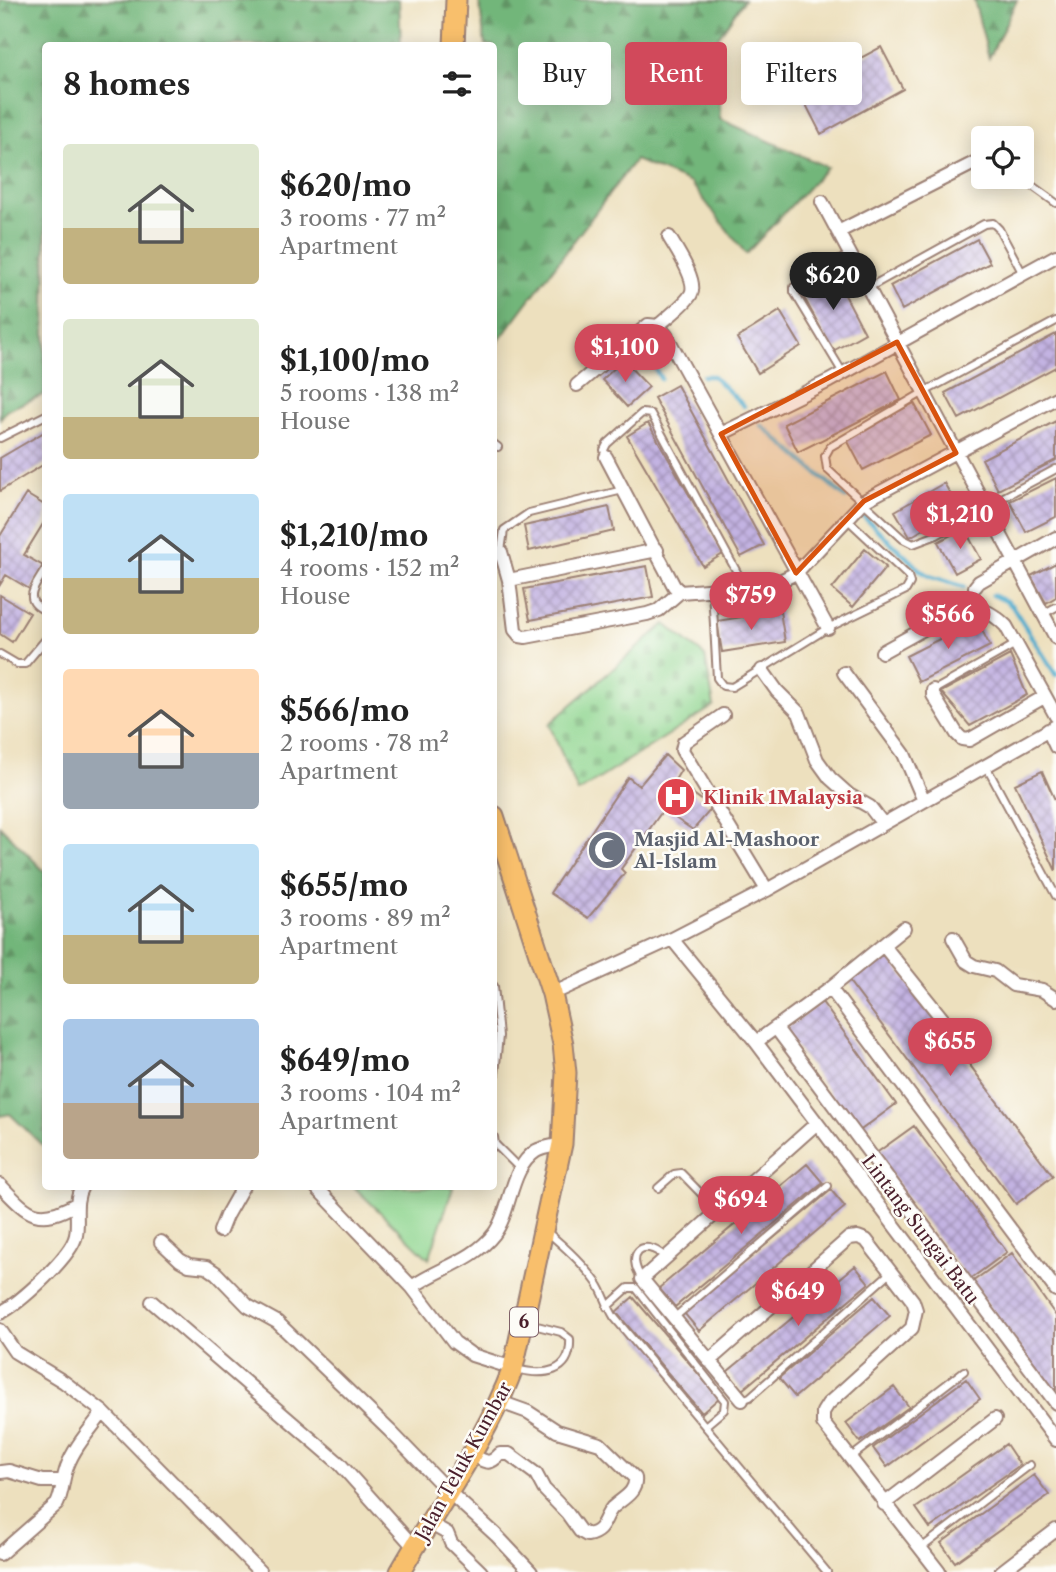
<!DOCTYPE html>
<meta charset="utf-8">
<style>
body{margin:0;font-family:"Libre Caslon Text",serif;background:#f6f6f6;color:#222;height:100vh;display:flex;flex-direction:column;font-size:26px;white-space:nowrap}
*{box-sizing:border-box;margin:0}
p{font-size:23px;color:#767676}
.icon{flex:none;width:38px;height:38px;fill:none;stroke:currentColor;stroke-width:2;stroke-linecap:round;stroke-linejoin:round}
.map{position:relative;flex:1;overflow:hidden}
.side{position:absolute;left:42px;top:42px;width:455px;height:1148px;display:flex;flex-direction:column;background:#fff;border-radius:7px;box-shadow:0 4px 18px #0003}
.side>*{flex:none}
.hud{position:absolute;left:518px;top:42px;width:432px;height:63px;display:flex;gap:14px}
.controls{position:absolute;left:971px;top:126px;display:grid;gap:14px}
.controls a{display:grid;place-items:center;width:63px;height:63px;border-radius:7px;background:#fff;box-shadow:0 4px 18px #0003;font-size:35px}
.price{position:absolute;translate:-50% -60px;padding:0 16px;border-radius:24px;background:#d1495b;color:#fff;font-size:23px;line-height:46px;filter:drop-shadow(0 2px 4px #0008)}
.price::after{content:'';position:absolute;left:50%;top:42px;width:21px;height:16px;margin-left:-10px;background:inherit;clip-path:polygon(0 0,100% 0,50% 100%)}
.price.on{background:#222;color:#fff}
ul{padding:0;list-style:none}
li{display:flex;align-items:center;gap:21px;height:175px;padding:0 21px}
li span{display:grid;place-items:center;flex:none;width:196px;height:140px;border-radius:7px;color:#555}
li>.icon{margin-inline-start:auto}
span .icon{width:84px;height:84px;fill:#fffc;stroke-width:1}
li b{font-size:30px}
h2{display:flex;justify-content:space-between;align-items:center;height:84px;padding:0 21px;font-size:30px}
.tag{padding:0 24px;border-radius:7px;background:#fff;box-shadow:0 4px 18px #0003;font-size:24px;line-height:63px}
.tag.on{background:#d1495b;color:#fff}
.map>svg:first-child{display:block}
</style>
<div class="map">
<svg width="1056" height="1572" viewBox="0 0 1056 1572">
<defs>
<pattern id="forest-firs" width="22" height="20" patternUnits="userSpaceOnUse" patternTransform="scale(1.75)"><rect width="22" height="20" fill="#72b67a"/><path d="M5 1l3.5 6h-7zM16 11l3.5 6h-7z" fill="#609364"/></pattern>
<pattern id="cemetery-stones" width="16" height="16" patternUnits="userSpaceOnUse" patternTransform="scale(1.75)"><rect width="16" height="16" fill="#8ed58f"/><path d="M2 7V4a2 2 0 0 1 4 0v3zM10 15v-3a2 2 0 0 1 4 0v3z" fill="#7cb67c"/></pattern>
<pattern id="building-cross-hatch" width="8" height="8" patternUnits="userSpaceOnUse" patternTransform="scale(1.75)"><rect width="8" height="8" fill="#c3b3e2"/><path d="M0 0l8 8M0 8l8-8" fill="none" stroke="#a091b7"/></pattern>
</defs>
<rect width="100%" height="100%" fill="#fdfcf7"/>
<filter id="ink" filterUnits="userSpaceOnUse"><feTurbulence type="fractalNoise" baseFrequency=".0143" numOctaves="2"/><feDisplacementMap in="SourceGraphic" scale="14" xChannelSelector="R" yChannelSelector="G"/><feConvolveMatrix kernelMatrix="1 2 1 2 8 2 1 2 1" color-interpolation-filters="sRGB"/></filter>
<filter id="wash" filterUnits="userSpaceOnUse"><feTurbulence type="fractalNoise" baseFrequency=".00686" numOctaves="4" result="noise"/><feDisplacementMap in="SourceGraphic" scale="28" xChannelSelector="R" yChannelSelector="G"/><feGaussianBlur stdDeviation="1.57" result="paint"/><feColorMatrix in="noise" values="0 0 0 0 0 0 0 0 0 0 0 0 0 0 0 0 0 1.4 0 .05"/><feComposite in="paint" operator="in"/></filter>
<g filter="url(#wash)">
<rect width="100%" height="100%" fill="#ede0be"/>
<path fill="url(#forest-firs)" stroke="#5e6a52" stroke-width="2" d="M0 0H399L401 45 46 46 45 394 7 410 0 419Z
M479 0H744L717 39 720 119 827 167 746 254 691 183 635 160 494 347V46L485 45Z
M974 0H1017L989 58Z
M0 826 45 872V1148L10 1114 0 1116Z"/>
<path fill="url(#cemetery-stones)" stroke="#6c7a5d" stroke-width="2" d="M665 624 705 656 714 706 578 792 549 724Z"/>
<path fill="#8ed58f" stroke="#6c7a5d" stroke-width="2" d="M354 1187H453L429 1259Z"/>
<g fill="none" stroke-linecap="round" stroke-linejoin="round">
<path stroke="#4facce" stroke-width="4.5" d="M640 343 661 379
M703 376H713L744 406
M761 425 846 498
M864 517 921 571 929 576 964 587
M992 595 1006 601 1012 606 1056 675"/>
</g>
<g id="blocks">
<path fill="url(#building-cross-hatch)" d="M881 47 903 89 821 134 799 91Z
M977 239 990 263 902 310 890 286Z
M834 274 865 333 833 351 801 292Z
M780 311 801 346 758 373 737 338Z
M1056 334V367L959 419 945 393Z
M623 360 649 387 627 407 602 380Z
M887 371 901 400 798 452 784 424Z
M677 385 764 545 741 557 654 398Z
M914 403 931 435 863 470 846 438Z
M1056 421V460L998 490 982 459Z
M648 423 723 554 703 566 627 436Z
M46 431V463L0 491V458Z
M1056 478V517L1026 532 1010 501Z
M944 483 959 509 910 537 895 511Z
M26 494 46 506V519L24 555 45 567 31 590 6 575 0 585V536Z
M609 507 614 531 529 551 524 526Z
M964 528 981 559 955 573 938 542Z
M865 549 886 567 853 607 832 589Z
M1056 563V597L1046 603 1031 576Z
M647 566 653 597 530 620 524 589Z
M0 595 30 613 12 642 0 634Z
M780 611 785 642 722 652 717 621Z
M977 620 990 646 919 682 906 656Z
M1010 655 1027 695 970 726 941 692Z
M665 755 681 770 675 780 712 808 693 830 663 810 621 869 625 873 588 918 550 893 628 777 639 786Z
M1042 771 1056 802V871L1015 784Z
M885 952 1053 1176 1016 1204 848 980Z
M822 1002 896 1104 858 1132 784 1030Z
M914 1126 1007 1252 969 1280 875 1154Z
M807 1164 823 1183 675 1307 659 1288Z
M831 1190 845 1207 699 1331 684 1313Z
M1012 1253 1056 1316V1400L972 1282Z
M855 1266 869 1283 742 1390 727 1372Z
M633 1297 719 1398 702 1413 616 1312Z
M874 1297 890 1316 795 1397 779 1378Z
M966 1379 980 1399 887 1467 873 1448Z
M894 1387 909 1407 860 1442 846 1423Z
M1006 1444 1020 1465 930 1528 916 1508Z
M1034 1475 1049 1495 955 1562 941 1543Z"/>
</g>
</g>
<g filter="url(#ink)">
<use href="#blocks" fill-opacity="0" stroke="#9c8074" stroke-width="2"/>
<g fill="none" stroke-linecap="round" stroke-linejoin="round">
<g stroke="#9c8074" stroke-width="10">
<path id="service" d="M1022 172 1031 185 1056 203
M868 288 984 224 993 223 999 229 1023 274
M1056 321 924 392 830 447 825 456 827 469 903 539 913 544 937 535 985 507 1056 469
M843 373 794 292V287L850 254
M0 438 46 415
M494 444 498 447
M606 457 604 450 607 444 642 413 651 414 745 587
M501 551 504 530 529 513 623 490
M46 568C36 586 20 600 46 611
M712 590 717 678 723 686 732 687 828 628 906 590 910 583 908 576 847 519
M1043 614 1056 607
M0 654 17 664H25L46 639
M934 690 1014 645
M986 766 1056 896
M494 986 499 1036 494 1083
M494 1137 495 1144 521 1170
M658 1188 674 1174 681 1173 718 1211
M546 1231C564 1246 583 1263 597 1283 604 1293 607 1306 614 1317L705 1426 724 1410 725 1401 636 1288H628L607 1307
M642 1279C625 1254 642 1236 665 1257
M675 1317 828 1186
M516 1369C543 1376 572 1374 570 1339L561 1332 525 1323
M742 1400 750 1397 891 1272
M705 1426 827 1572
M850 1458 964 1371
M920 1549 1030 1465"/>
</g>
<g stroke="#9c8074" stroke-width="16">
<path id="minor" d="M822 202 1056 638
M838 232 984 158
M658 326 666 335 828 628
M658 326C666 318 686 304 691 294 698 281 676 249 669 237
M577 385 648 325 658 326
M721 434 829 381 1056 256
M606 457 674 586 680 592
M494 554 501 552 509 580 515 630 520 636 526 637 647 614 659 610 680 592
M509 580 657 550
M975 587 979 582 1056 538
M680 592 772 585 796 573 864 501 1056 398
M882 652 958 610C979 605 992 612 1006 626L1056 716
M762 670 777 691 799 713 817 760 830 778 849 795 870 807 883 824
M844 673 904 754 924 801
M933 690V695L957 734 962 739 969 740 1044 697
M723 715 684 742 682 750 767 890
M1048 730 1056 747
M953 938 966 961 974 966 995 971 1013 985 1042 990 1056 999
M672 939 756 1042 1056 1440
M884 946 957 1037
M830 988 1056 1290
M552 994 672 939 767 890 1056 726
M776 1028 1056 1403
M756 1042 830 988 904 928
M0 1185C28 1214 37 1226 76 1204
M315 1186 412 1287 454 1342 472 1355 513 1368
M220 1231 226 1216 243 1186
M161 1242 180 1260 189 1265 207 1267 216 1273 248 1306 277 1322 390 1431 448 1491 496 1535 531 1572
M412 1287C439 1268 473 1261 494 1234 512 1210 509 1169 536 1151 543 1147 554 1146 562 1144
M152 1302 339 1463 414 1547
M0 1313C19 1304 72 1256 76 1235 79 1218 73 1203 82 1186
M0 1330 15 1352 64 1382 103 1412 260 1572
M709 1361 849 1238 858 1237 866 1240 913 1301 916 1310 912 1328 828 1404 823 1412V1423L939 1572
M742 1400 642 1279 817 1123
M470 1454C485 1461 488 1467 500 1454H509L536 1474 544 1489 567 1513 580 1531 587 1535C605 1532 603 1519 612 1508 621 1499 637 1493 635 1478L600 1444 557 1431 528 1412 500 1402
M1 1472 9 1471 42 1481H63
M884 1504 995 1419
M429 1523 447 1533 451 1543 481 1572
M0 1554 57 1504C63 1492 62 1480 67 1467 74 1447 91 1429 103 1412
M1001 1572 1056 1530"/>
</g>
<g stroke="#9c8074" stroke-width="23">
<path id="primary" d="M454 46 456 0
M400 1572C438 1505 486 1441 513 1368L562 1144 566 1073 563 1044 552 994 494 816"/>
</g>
<use href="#service" stroke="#fff" stroke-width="6"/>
<use href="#minor" stroke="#fff" stroke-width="12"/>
<use href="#primary" stroke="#f8bf6c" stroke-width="19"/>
</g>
</g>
<path fill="#d8530f" fill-opacity="0.2" stroke="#d8530f" stroke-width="5" stroke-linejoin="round" d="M897 342 956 453 864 501 796 573 721 434Z"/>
<defs>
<g id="hospital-disc" transform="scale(2.0125)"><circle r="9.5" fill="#e0444e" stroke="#fdfcf7"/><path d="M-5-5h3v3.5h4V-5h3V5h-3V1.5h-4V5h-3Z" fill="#fff"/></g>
<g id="mosque-disc" transform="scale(2.0125)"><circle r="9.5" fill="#6b7280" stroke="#fdfcf7"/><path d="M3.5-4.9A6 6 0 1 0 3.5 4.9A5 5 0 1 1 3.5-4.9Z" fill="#fff"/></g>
</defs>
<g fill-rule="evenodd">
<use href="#hospital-disc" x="676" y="797"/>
<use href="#mosque-disc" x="607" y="850"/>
</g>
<g text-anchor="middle" stroke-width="5" stroke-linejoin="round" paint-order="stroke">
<rect fill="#fdfcf7" stroke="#806168" stroke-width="2" x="510" y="1307.5" width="28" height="29" rx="5"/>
<g font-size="18" font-weight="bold" fill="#4a1f2b">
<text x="524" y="1328">6</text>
</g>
<g font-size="19" font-weight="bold" fill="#be3a42" stroke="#fdfcf7" text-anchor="start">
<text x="703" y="804">Klinik 1Malaysia</text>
</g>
<g font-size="19" font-weight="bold" fill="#5b616d" stroke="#fdfcf7" text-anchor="start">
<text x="634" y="846">Masjid Al-Mashoor<tspan x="634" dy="22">Al-Islam</tspan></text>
</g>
<g font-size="19" fill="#4a1f2b" stroke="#fdfcf7">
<text transform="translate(921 1229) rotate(53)" y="7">Lintang Sungai Batu</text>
<text transform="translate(463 1461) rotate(-61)" y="7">Jalan Teluk Kumbar</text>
</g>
</g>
</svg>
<div class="controls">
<a><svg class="icon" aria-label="locate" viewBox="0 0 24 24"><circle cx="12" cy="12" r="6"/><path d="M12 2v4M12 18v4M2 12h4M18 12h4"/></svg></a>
</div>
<b class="price on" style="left:833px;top:312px">$620</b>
<b class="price" style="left:625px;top:384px">$1,100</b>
<b class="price" style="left:960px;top:551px">$1,210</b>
<b class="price" style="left:751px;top:632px">$759</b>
<b class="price" style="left:948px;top:651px">$566</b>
<b class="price" style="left:950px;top:1078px">$655</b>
<b class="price" style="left:741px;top:1236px">$694</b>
<b class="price" style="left:798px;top:1328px">$649</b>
<div class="hud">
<a class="tag">Buy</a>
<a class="tag on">Rent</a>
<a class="tag">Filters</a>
</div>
<section class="side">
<h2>8 homes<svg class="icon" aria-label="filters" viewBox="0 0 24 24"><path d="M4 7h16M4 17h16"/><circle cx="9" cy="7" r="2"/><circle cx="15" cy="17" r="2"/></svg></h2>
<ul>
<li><span style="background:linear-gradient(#dfe7d0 60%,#c2b280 0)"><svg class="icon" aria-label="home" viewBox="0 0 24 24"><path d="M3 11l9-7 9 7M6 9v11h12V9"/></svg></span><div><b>$620/mo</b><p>3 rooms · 77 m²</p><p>Apartment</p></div></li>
<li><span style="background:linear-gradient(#dfe7d0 70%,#c2b280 0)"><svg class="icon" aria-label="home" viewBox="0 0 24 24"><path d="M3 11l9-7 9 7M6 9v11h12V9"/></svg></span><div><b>$1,100/mo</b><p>5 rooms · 138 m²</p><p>House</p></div></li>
<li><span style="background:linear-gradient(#bfe0f5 60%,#c2b280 0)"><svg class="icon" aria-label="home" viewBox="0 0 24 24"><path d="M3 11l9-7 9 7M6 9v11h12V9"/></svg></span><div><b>$1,210/mo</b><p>4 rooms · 152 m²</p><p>House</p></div></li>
<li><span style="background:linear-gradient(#ffd9b3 60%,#9aa5b1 0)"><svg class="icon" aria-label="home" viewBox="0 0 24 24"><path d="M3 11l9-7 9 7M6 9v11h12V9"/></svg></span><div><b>$566/mo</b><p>2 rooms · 78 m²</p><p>Apartment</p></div></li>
<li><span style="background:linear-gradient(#bfe0f5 65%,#c2b280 0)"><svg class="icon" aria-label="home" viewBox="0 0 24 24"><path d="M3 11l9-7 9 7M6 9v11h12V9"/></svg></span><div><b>$655/mo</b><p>3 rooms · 89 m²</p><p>Apartment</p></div></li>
<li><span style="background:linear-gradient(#a9c7e8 60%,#b9a48a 0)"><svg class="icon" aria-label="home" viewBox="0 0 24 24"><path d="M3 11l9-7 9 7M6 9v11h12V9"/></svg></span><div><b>$649/mo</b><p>3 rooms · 104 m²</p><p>Apartment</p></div></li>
</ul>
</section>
</div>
